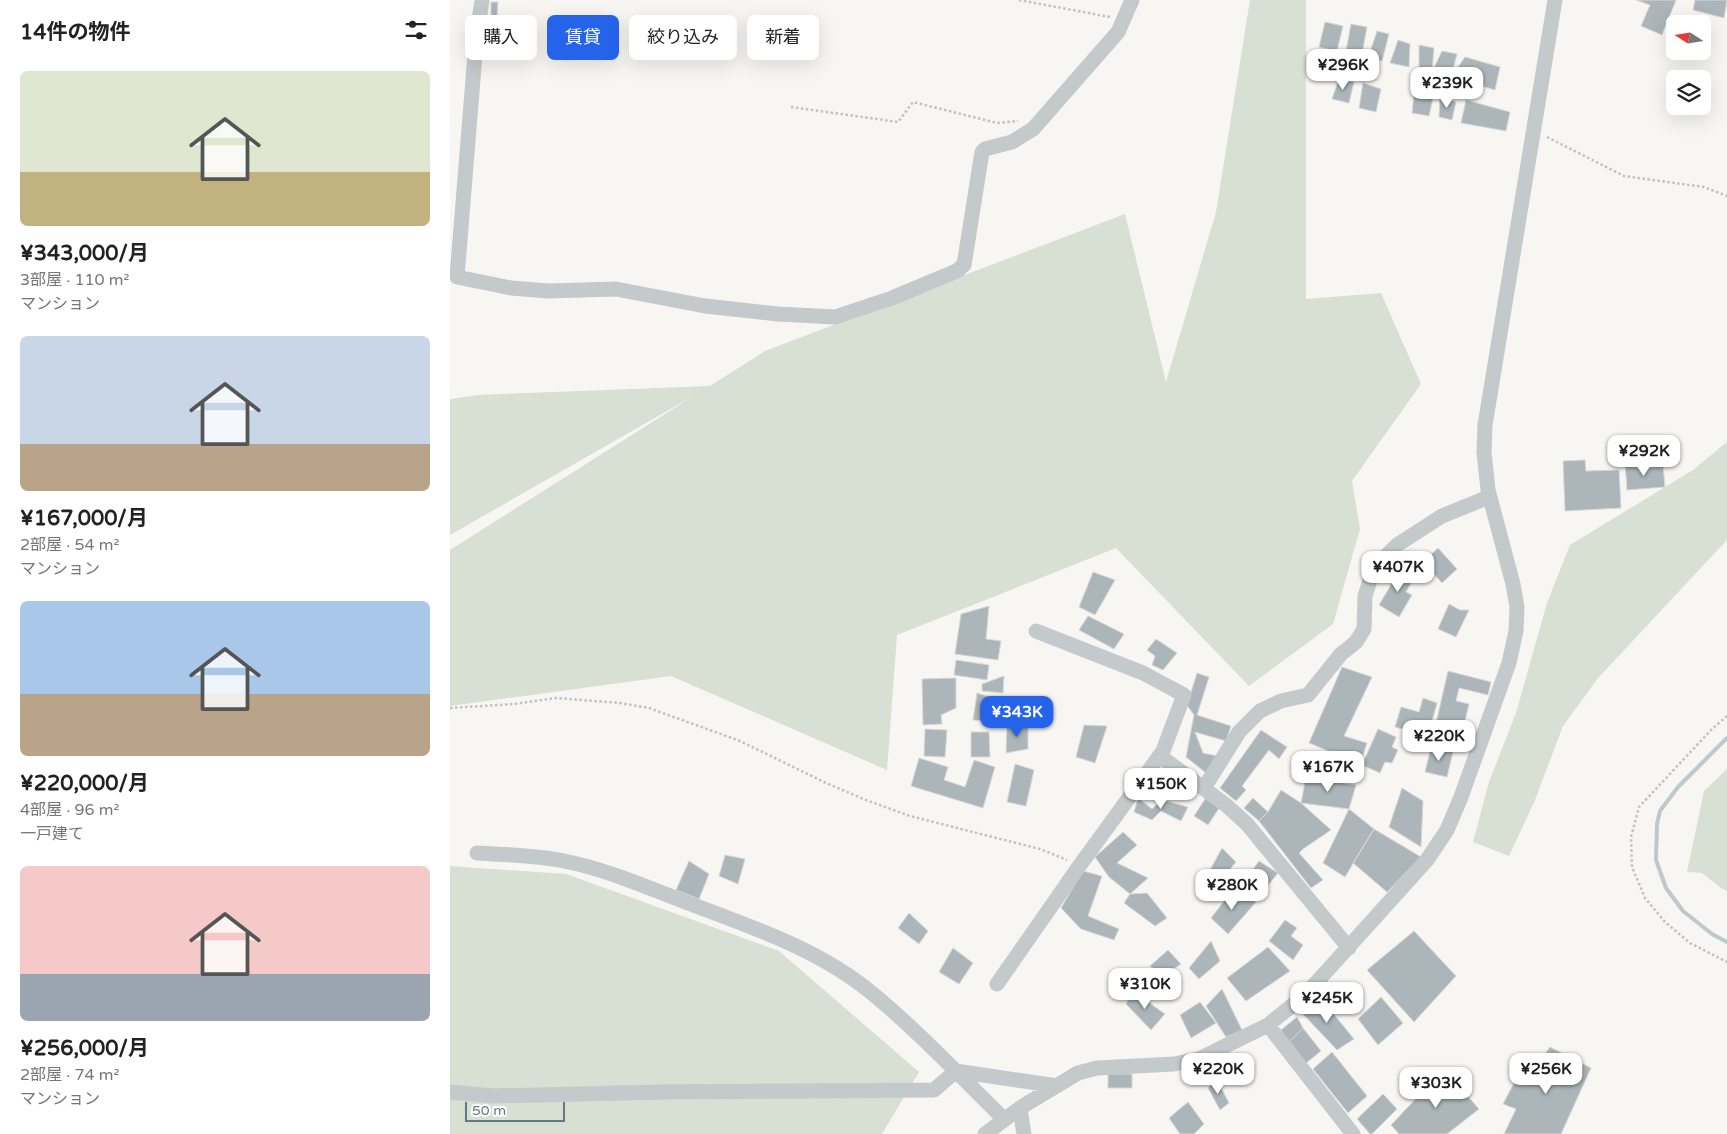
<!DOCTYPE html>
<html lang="ja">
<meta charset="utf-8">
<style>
body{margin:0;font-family:"Varela Round","Noto Sans JP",sans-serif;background:#f6f6f6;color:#222;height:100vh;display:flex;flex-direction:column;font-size:19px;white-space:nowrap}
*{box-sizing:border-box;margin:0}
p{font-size:16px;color:#767676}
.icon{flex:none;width:28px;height:28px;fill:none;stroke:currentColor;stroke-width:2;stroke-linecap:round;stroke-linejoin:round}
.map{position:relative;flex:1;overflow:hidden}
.drawer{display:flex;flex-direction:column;background:#fff;width:450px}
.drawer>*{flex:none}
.top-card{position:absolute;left:15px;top:15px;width:475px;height:45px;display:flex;gap:10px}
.needle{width:32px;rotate:282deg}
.fabs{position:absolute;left:1216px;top:15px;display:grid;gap:10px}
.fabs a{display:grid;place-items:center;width:45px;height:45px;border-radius:8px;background:#fff;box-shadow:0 5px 20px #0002;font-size:25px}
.scale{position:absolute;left:15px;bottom:12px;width:100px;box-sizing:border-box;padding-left:5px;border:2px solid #637986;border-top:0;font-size:14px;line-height:18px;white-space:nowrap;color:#637986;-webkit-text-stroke:4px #fff;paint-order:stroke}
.price{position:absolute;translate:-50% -42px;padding:0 11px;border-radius:10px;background:#fff;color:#222;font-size:16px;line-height:32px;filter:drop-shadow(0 1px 2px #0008)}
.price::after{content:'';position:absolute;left:50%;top:30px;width:15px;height:11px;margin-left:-8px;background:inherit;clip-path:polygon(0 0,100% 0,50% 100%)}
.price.selected{background:#2563eb;color:#fff}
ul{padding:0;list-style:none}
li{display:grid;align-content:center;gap:10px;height:265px;padding:0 20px}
li span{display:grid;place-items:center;height:155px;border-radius:8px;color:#555}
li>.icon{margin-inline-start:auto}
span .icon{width:90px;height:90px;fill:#fffc;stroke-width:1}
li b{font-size:21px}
h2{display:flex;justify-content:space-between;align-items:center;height:60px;padding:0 20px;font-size:21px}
.pill{padding:0 18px;border-radius:8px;background:#fff;box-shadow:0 5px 20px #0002;font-size:18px;line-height:45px}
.pill.selected{background:#2563eb;color:#fff}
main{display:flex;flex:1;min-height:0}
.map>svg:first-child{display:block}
</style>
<main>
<section class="drawer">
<h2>14件の物件<svg class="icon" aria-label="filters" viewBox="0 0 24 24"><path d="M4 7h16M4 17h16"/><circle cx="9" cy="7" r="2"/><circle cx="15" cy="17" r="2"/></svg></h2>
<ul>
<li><span style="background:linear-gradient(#dfe7d0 65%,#c2b280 0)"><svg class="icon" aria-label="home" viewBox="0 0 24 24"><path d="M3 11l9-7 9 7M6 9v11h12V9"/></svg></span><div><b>¥343,000/月</b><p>3部屋 · 110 m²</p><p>マンション</p></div></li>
<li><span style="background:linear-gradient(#c9d6e8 70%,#b9a48a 0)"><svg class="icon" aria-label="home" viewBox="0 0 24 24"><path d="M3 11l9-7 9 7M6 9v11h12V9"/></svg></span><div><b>¥167,000/月</b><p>2部屋 · 54 m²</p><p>マンション</p></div></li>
<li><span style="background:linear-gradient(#a9c7e8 60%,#b9a48a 0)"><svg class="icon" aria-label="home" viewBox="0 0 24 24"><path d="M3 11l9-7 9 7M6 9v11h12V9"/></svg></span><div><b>¥220,000/月</b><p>4部屋 · 96 m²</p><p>一戸建て</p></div></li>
<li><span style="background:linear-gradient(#f6c9c9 70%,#9aa5b1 0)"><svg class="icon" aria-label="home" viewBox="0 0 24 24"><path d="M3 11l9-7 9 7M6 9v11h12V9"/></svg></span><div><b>¥256,000/月</b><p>2部屋 · 74 m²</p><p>マンション</p></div></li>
</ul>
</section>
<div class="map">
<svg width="1277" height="1134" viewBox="0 0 1277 1134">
<rect width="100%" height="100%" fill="#f7f6f3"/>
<path fill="#d8dfd3" d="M800 0H856V299L931 293 971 384 902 481 910 529 883 624 799 686 666 548 447 635 437 770 221 676 0 706V550L245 395 0 535V399L28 395 260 386 315 351 675 214 716 382 766 212Z
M1277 442V540L1148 678 1113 726 1085 800 1059 856 1023 842 1039 782 1066 713 1097 603 1120 545 1243 470Z
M1277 769V891L1271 888 1252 873 1237 872 1254 791Z
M0 866 116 874 329 951 469 1072 432 1134H0Z"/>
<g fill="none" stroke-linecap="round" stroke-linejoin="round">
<path stroke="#bccace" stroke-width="4" d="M1277 738 1228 787 1210 811 1207 824 1206 860 1216 888 1233 911 1262 934 1277 942"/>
</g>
<path fill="#acb6ba" stroke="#d8d8d5" d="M1186 0H1226L1212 35 1191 26 1200 5Z
M1245 0H1277L1274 18 1243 10Z
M41 2H48L47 16H41Z
M875 22 893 26 887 51 869 47Z
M901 24 917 27 912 54 896 51Z
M927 31 939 34 932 61 918 58Z
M948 40 960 44 959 67 940 63Z
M969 45 984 48 982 72 969 70Z
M992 51 1007 54 1001 77 982 72Z
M1015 57 1050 67 1045 90 1001 77Z
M889 79 904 82 899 103 882 99Z
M913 83 931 89 926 112 909 108Z
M964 94 983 98 979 116 962 113Z
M990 97 1006 102 1002 120 989 117Z
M1016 100 1060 112 1056 131 1011 123Z
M1135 460 1136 471 1169 470 1171 508 1115 511 1113 461Z
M1175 462H1185L1188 468 1213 466 1215 487 1177 490Z
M988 548 1007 569 992 583 973 562Z
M951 568 965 576 956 592 962 595 949 617 929 605Z
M643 572 665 580 645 615 629 607Z
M999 604 1010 610H1019L1006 637 988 629Z
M539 606 536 639 551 641 548 660 505 654 511 614Z
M638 616 674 634 664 649 629 630Z
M706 639 727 653 713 670 702 665 705 656 697 650Z
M506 660 539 665 537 680 504 675Z
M892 667 922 677 894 736 917 743 910 764 859 743Z
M998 671 1041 682 1038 695 1009 688 1006 701 1019 704 1011 738 984 732Z
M747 673 759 677 747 715 781 726 776 741 745 732 753 753 767 756 756 773 736 757 744 715 737 705Z
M554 676 553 693 532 691V684Z
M506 678V708L491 715 492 724 473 725 472 679Z
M527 693 550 700 547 722 523 720Z
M973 698 987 703 978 736 945 727 951 707 969 712Z
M557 724H578V749L556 753Z
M634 725 657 726 645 763 626 757Z
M475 729 497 730 495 757 474 756Z
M928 729 946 737 942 747 948 750 942 763 935 762 930 773 912 765Z
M811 730 837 747 829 759 819 750 792 786 796 790 786 801 770 788Z
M521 732H539L540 757H521Z
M981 747 1003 752 997 777 975 772Z
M469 758 498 767 494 780 515 787 524 760 545 767 533 808 461 786Z
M565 764 584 770 576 806 557 802Z
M856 777 906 785 899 809 851 803Z
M952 788 973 801 971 847 939 827Z
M831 790 851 803 881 830 853 849 849 853 873 880 861 888 809 821 818 812Z
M757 796 771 805 758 825 744 816Z
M688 798 702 809 712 800 738 807 731 821 711 811 702 820 684 812Z
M803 798 818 812 809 821 794 808Z
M899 809 924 829 895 877 873 863Z
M924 829 971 857 937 892 903 863Z
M673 832 687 845 667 863 698 878 680 894 659 877 645 857Z
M772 848 786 862 771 880 759 872Z
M275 855 295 859 288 884 269 876Z
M239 861 259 874 249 899 226 890Z
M809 861 828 873 811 894 793 883Z
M633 871 652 876 638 916 669 929 664 940 631 929 611 908Z
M782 891 806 902 778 934 761 918Z
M697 893 717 918 705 926 674 903 680 894Z
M459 913 478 931 469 944 448 928Z
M835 920 847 928 841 936 853 945 843 960 819 941Z
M964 931 1006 976 964 1022 917 970Z
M761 941 770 961 749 979 739 968Z
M818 947 840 971 796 1001 777 978Z
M503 948 523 963 509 984 489 972Z
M718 950 731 964 713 976 700 966Z
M772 989 792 1030 776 1037 756 1006Z
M683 991 715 1014 701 1030 676 1004Z
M869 996 904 1039 887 1050 851 1012Z
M931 997 953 1023 928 1045 908 1019Z
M750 1002 766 1023 741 1038 730 1015Z
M847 1017 853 1028 838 1043 831 1030Z
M853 1028 871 1051 855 1064 838 1043Z
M1100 1047 1141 1068 1111 1134H1054L1066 1109 1053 1104 1073 1066 1083 1070Z
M882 1052 917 1096 898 1113 863 1069Z
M787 1053 792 1069 767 1080 760 1064Z
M994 1069 1029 1109 997 1134H949L941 1125Z
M658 1074H682V1088H658Z
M767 1080 779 1103 770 1110 758 1088Z
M933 1094 947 1109 922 1134H920L907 1119Z
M738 1102 754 1124 744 1134H730L719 1118Z"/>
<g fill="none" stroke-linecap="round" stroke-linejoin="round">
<path stroke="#bfc2c4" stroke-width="2.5" stroke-dasharray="2.5 2.5" stroke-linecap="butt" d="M569 0 660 17
M341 107 448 122 463 102 547 123 568 121
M1097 137 1174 176 1254 187 1277 196
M0 708 64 704 106 698 170 703 199 708 290 741 376 783 416 800 460 816 590 849 617 860
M1277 716 1262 729 1189 807 1181 837 1182 867 1195 898 1215 922 1240 943 1277 962"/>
<path stroke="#c4c9cb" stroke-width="15" d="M32 0 26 42 7 277 61 288 98 291 166 289 255 306 328 314 385 317 442 298 509 270 510 268 514 265 532 152 535 149 562 142 583 129 668 32 682 0
M710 756 776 805 797 824 899 948
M754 788 789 732 810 711 831 701 858 695 891 654 906 642 914 629 915 596 924 568 947 545 992 516 1039 497
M27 853C56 855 86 855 114 861 155 869 194 886 233 901 298 926 368 948 423 994 469 1032 511 1077 554 1119
M547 984 630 865 713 751 734 695 693 673 586 631
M818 1025 903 1134
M0 1092 43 1096 211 1092 484 1090 506 1071 607 1086
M570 1109 574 1134
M535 1134 573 1106 628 1073 647 1068 724 1064 749 1059 818 1025 856 994 977 860 997 830 1011 797 1059 663 1066 631 1067 607 1063 584 1038 490 1034 452 1035 425 1105 0"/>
</g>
</svg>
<div class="fabs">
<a><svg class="needle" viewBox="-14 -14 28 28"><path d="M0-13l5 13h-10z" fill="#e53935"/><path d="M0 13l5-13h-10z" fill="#767676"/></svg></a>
<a><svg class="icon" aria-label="layers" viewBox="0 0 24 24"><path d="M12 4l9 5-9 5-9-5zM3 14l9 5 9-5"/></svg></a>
</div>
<div class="scale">50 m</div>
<b class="price" style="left:893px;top:91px">¥296K</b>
<b class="price" style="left:997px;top:109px">¥239K</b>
<b class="price" style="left:1194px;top:477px">¥292K</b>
<b class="price" style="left:948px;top:593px">¥407K</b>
<b class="price selected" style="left:567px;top:738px">¥343K</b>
<b class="price" style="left:989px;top:762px">¥220K</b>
<b class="price" style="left:878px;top:793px">¥167K</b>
<b class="price" style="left:711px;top:810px">¥150K</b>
<b class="price" style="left:782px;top:911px">¥280K</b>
<b class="price" style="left:695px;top:1010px">¥310K</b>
<b class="price" style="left:877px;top:1024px">¥245K</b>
<b class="price" style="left:768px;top:1095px">¥220K</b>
<b class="price" style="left:1096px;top:1095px">¥256K</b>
<b class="price" style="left:986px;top:1109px">¥303K</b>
<div class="top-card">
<a class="pill">購入</a>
<a class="pill selected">賃貸</a>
<a class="pill">絞り込み</a>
<a class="pill">新着</a>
</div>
</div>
</main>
